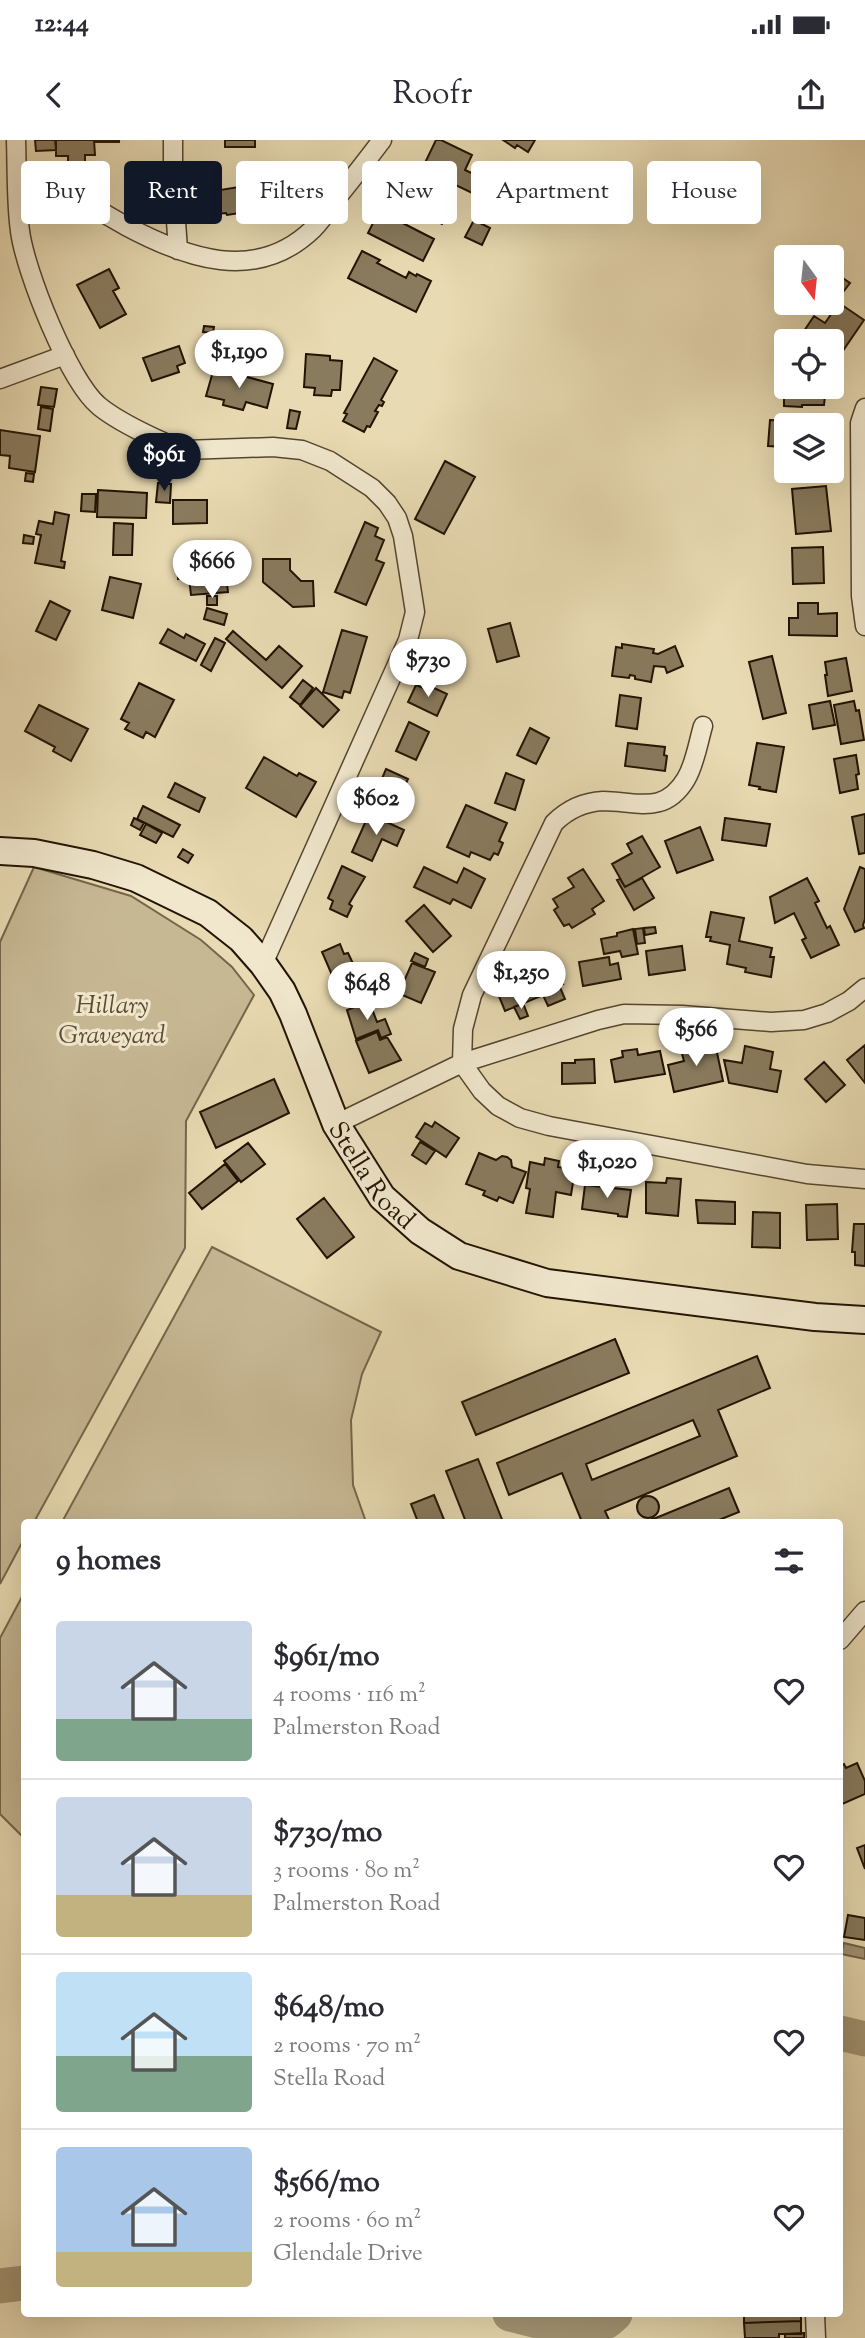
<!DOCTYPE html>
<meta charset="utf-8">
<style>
body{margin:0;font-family:"Sorts Mill Goudy",serif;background:#f7f7f7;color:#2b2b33;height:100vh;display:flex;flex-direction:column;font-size:26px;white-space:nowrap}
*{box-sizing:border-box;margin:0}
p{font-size:23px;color:#7c7c81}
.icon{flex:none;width:38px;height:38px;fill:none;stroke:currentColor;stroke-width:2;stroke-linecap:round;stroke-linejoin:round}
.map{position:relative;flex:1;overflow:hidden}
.panel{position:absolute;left:21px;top:1379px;width:822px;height:798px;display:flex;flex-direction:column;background:#fff;border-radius:7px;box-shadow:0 7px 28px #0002}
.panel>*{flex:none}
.guide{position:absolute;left:21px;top:21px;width:824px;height:63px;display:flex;gap:14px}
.needle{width:46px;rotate:165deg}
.fabs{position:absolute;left:774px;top:105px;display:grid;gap:14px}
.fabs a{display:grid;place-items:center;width:70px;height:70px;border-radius:7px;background:#fff;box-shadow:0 7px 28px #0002;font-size:35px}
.price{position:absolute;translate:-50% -60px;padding:0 16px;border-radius:24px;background:#fff;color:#222;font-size:23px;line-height:46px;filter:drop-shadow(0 2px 4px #0008)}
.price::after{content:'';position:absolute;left:50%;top:42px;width:21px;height:16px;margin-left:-10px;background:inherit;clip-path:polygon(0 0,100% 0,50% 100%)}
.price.on{background:#111827;color:#fff}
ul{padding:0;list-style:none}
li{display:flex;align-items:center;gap:21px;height:175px;padding:0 35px}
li+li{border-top:2px solid #e1e1e2}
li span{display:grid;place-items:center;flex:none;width:196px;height:140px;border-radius:7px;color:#555}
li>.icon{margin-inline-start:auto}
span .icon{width:84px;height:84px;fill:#fffc;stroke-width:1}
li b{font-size:30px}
h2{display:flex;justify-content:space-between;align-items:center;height:84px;padding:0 35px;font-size:30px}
.chip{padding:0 24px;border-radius:7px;background:#fff;box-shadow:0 7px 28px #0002;font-size:24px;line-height:63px}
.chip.on{background:#111827;color:#fff}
.status{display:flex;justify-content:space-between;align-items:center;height:49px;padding:0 35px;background:#fff;direction:ltr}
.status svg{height:19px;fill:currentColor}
header{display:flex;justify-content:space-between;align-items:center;height:91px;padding:0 35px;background:#fff;font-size:32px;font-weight:600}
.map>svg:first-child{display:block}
</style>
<div class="status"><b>12:44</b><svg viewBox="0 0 49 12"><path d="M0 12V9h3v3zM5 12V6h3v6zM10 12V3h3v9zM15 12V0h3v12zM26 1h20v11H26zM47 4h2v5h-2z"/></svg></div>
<header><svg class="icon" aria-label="back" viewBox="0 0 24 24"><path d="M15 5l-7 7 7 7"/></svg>Roofr<svg class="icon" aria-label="share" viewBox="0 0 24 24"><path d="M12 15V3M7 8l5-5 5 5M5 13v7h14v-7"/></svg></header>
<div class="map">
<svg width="865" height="2198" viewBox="0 0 865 2198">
<rect width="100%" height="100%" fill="#e8dab2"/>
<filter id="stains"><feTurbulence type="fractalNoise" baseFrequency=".00286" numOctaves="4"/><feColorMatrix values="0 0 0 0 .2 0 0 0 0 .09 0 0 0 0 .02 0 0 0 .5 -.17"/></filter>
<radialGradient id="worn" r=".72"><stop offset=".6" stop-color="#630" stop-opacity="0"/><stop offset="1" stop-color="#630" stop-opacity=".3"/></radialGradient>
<path fill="#c7b894" stroke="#75664b" stroke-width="2" d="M34 727 131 756 201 800 232 827 254 855 186 981 185 1108 34 1382H24V1399L0 1444V802Z
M212 1107 381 1192 362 1234 351 1280 353 1345 366 1382H62Z
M24 1453V1698L0 1674V1498Z"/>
<path fill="#a59776" stroke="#716348" stroke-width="2" d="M844 1803 865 1808V1819L841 1814Z"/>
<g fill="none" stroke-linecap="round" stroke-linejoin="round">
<path stroke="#a59776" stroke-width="35" d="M840 1893 865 1899
M0 2146 24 2143
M510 2174 573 2190 607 2181 615 2174"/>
</g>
<path fill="#897b5e" stroke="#231402" stroke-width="2" fill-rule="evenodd" d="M35 0H55L56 10 36 11Z
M56 0H94L95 15H85V23H68V16H56Z
M95 0H119V2H95Z
M225 0H255V7H225Z
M436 0H441L472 15 465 30 499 46 491 62 422 29Z
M503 0H535L528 12 517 5 515 8Z
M402 32 455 58 442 84 389 58Z
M250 42 251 45 262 44 266 69 227 75 226 73 217 74 214 51 239 47 238 44Z
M379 71 434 99 423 121 368 93Z
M474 80 490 88 482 105 465 97Z
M362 111 380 120 377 123 406 138 409 132 416 136 417 134 431 141 416 172 348 138Z
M109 129 119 148 113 151 126 174 100 188 77 145Z
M831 130 850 143 833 165 829 163H831Z
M839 163 864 180 840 215 831 209V201H820L804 191 814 176 825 183Z
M204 186 214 187 213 193 203 192Z
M179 206 185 223 177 226 179 232 152 241 143 218Z
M306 214 330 216V220L342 221 340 250H332L331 256 314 255 315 248 304 247Z
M374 218 397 231 381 260 384 262 382 266 379 265 375 271 378 272 370 287 367 286 364 292 343 281 347 274 344 273Z
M214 228 273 244 267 268 246 262 243 270 223 265 224 260 206 256Z
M41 247 57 249 54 267 38 265Z
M794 247H826L824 265H802V267L784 266V255L793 256Z
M41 267 53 269 50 291 38 289Z
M290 270 300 272 296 289 287 288Z
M770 280 794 281V285H786V307L768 306Z
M0 290 40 296 35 332 9 328 10 316 0 315Z
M445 321 475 337 444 394 415 379Z
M26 333 34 334 33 342 25 341Z
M158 343 171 344 170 363 156 362Z
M826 346 831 391 796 394 792 349Z
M98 350 147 353 146 378 97 377Z
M82 354H96L95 372 81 371Z
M173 360H207V383L173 384Z
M55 372 69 375 61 421 65 422 64 428 35 423 41 395 36 394 39 381 53 384Z
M365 382 378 388 375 396 384 400 376 420 384 423 366 465 335 452Z
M114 383 133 384 132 415H113Z
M24 395 34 397 33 404 23 403Z
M823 407 824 443 793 444 792 408Z
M203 414V427L235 425 236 443 227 444 228 452 191 455 189 438 178 439 177 416Z
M263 419H290V430L301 441H313L314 466 293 467 263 442Z
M110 437 141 444 133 478 102 470Z
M207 456H217V465H207Z
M50 461 70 471 56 500 36 491Z
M798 463H818V474L837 473V496L789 495V478H798Z
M207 468 227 474 224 485 204 479Z
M510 483 519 516 497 522 488 489Z
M168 489 184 498 186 494 205 504 196 521 160 503Z
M342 490 367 497 350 553 344 551 342 558 323 552Z
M233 491 266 520 279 506 302 526 282 548 226 499Z
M215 498 225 503 211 531 201 525Z
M622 504 654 509 653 513 658 514 675 506 683 526 667 533 665 527 654 526 651 542 635 539V536L630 535 629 538 612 536 616 507 622 508Z
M772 516 786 573 763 579 749 522Z
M846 518 852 551 828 556 825 535H827L825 522Z
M303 540 313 548 300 565 290 557Z
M139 543 174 560 155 597 146 592 143 598 125 589 129 583 121 579Z
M416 545 428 550 430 546 447 554 437 576 408 562Z
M316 548 339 570 323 587 300 566Z
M620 555 641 558 637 589 616 586Z
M830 561 835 585 813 589 809 565Z
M854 561 856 571 859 570 864 600 841 604 834 565Z
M39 565 88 589 71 621 53 611 55 607 25 591Z
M409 582 429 592 416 620 396 611Z
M530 588 549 598 536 624 517 615Z
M628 603 665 607 664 615 667 616 665 631 625 626Z
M757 603 784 607 776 652 759 649 760 647 749 645Z
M856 615 859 634 856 635 858 649 840 653 834 619Z
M264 617 297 636 299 633 316 642 296 677 246 648Z
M386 629 408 639 391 675 370 667Z
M506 633 524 640 515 670 495 663Z
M175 643 205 658 199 672 168 657Z
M466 665 507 683 499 701 503 703 498 715 494 713 490 720 471 712 469 717 447 707Z
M143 666 180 685 173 697 137 679Z
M369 674 404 690 397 706 382 699 372 721 352 712Z
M865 674V713L859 714 852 677Z
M134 678 144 683 140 690 131 685Z
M725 678 770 684 766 706 722 700Z
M146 684 162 693 156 703 140 695Z
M700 687 713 720 677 733 665 701Z
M642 696 660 727 625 747 612 724 632 713 627 704Z
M183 709 193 715 188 723 178 717Z
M342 726 365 737 349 764 352 766 347 777 330 769 333 761 328 758Z
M424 727 457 743 464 728 485 739 471 768 453 759 450 764 414 747Z
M860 727 865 729V779L863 785 864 788 855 792 844 769Z
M583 729 604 761 592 769 595 774 572 788 569 784 564 786 554 770 558 767 553 759 574 747 568 738Z
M642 738 654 758 634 770 617 740 620 739 625 747Z
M807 738 819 761 815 763 827 788 830 786 839 805 811 818 802 800 806 798 794 773 775 783 770 757Z
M424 765 451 796 433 812 406 781Z
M711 772 744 778 739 801 772 808 770 817H774L771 837 745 832 746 828 727 824 730 805 710 801 711 797H706Z
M655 787 656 793 645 795 644 788Z
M643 788 645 803 637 804 635 789Z
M633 789 638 814 622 817 620 811 604 814 601 799 617 796V793Z
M340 804 344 814 348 813 357 832 335 842 322 812Z
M682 806 685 830 649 835 646 811Z
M415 813 428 819 425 827 411 821Z
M609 817 610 825 618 823 621 839 583 846 579 822Z
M412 823 435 832 421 863 381 846 387 831 405 839Z
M555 825 563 844 559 845 565 859 548 866 543 855 505 871 496 849Z
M369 861 377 882 385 879 391 894 381 898 378 890 356 899 347 870Z
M523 863 528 876 520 879 514 867Z
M377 892 380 900 387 897 401 920 369 933 356 901Z
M715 903 723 941 674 952 668 925 684 921 681 910Z
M865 905V943L847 920Z
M745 906 773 912 770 929 781 931 777 952 729 943 724 920 742 923Z
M637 909 638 915 660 911 665 934 615 942 611 920 623 917 622 911Z
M594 919 595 943 562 944V923H575V920Z
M824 922 845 945 826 962 805 939Z
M274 939 289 973 216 1008 200 972Z
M435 982 459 998 446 1017 416 997 425 983 432 987Z
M420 1002 435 1011 426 1024 412 1015Z
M248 1003 265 1024 241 1042 224 1021Z
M479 1013 496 1020 502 1016 507 1017 511 1020 512 1027 526 1032 513 1063 499 1057 497 1061 483 1055 485 1051 466 1044Z
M545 1018 559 1021 558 1027 575 1030 571 1055 556 1052 553 1077 526 1073 530 1049 526 1048 530 1022 544 1025Z
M225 1024 238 1041 202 1069 189 1053Z
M667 1038 681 1039 678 1076 646 1073V1042L666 1043Z
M585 1045 631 1050 627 1077 618 1076V1074L582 1069Z
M324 1058 354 1097 327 1118 297 1079Z
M696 1060 735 1062V1084L698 1083Z
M837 1064 838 1099 807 1100 806 1065Z
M753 1072 780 1073V1108L752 1107Z
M854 1084H865V1126L855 1125V1112H852Z
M615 1199 629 1233 476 1295 462 1262Z
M757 1216 770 1248 718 1270 737 1316 605 1371 610 1382H582L562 1333 509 1355 497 1323ZM693 1280 700 1296 592 1340 586 1324Z
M478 1319 503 1382H466L446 1331Z
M729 1348 739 1372 714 1382H646Z
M434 1355 445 1382H418L411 1364Z
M637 1367a11 11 0 1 1 22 0a11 11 0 1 1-22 0Z
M857 1623 865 1641V1654L840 1665V1626L844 1624 846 1628Z
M865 1705V1729L857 1708Z
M848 1775 865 1778V1800L844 1797Z
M744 2174H801V2181L744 2183Z
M801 2181V2194H779V2198H745L744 2183Z
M804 2193V2198H785V2194Z"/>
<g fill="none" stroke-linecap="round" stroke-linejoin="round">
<g stroke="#54462e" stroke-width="21">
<path id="street" d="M16 0C17 30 16 62 20 91 25 131 69 241 99 266 117 281 163 304 185 310L273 307 302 310 330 321 372 348 387 363 397 378 403 396 415 472 408 500 263 824
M173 0V38L178 110
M17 45C31 46 46 46 59 51 82 59 104 74 126 86 186 118 256 144 313 89 322 80 329 69 336 59 352 39 367 20 382 0
M0 239 65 215
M865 268 860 283 861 456 865 486
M703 586C698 603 695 624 686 639 664 676 636 661 603 661 583 662 567 670 554 683L472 855 463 889 462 923 482 951 498 966 520 978 549 986 807 1034 865 1039
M336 984 462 923 598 880 624 874 682 875 771 882 804 880 827 873 849 861 865 848
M840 1500 865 1471
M815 2174 816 2198"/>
</g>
<g stroke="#231402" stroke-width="30">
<g id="secondary">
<path id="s1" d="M0 711 34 713 93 725 136 738 208 773 241 799 263 824 282 851 293 874 336 984 382 1057 420 1091 459 1116 547 1143 815 1177 865 1180"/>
</g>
</g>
<use href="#street" stroke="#f0e7cd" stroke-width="18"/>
<use href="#secondary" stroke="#f0e7cd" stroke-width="26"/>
</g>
<g text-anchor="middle" stroke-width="6" stroke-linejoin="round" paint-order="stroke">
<g font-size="26" font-style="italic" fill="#5c4d35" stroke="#f0e7cd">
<text x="112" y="873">Hillary<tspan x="112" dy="30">Graveyard</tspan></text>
</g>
<g font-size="26" fill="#231402" stroke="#f0e7cd">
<text dy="9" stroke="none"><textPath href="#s1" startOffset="534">Stella Road</textPath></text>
</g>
</g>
<rect width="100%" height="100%" filter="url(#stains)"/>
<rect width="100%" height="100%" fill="url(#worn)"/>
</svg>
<div class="fabs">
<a><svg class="needle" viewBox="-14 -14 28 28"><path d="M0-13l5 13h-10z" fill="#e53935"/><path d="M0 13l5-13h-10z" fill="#7c7c81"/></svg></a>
<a><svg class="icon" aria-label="locate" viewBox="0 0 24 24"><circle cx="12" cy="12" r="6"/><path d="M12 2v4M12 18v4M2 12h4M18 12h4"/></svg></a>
<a><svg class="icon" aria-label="layers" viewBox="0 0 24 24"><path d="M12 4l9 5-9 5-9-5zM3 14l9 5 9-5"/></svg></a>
</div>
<b class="price" style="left:239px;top:250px">$1,190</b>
<b class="price on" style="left:164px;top:353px">$961</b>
<b class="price" style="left:212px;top:460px">$666</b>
<b class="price" style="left:428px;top:559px">$730</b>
<b class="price" style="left:376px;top:697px">$602</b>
<b class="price" style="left:521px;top:871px">$1,250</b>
<b class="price" style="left:367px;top:882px">$648</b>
<b class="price" style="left:696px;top:928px">$566</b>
<b class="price" style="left:607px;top:1060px">$1,020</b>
<div class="guide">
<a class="chip">Buy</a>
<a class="chip on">Rent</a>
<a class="chip">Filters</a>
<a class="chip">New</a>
<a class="chip">Apartment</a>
<a class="chip">House</a>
</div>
<section class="panel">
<h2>9 homes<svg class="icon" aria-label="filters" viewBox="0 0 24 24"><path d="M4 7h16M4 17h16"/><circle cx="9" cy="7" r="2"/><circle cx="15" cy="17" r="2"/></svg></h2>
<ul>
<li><span style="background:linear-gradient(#c9d6e8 70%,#7fa58c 0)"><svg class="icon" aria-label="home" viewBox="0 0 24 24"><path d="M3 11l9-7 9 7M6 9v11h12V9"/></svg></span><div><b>$961/mo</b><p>4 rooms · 116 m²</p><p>Palmerston Road</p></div><svg class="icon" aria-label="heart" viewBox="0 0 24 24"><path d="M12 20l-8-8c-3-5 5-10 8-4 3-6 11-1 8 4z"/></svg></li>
<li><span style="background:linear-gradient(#c9d6e8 70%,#c2b280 0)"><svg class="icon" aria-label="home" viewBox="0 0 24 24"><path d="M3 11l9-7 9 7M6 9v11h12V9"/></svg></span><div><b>$730/mo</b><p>3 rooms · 80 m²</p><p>Palmerston Road</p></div><svg class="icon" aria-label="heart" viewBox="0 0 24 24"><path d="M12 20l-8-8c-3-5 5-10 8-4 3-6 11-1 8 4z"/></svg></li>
<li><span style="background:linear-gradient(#bfe0f5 60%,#7fa58c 0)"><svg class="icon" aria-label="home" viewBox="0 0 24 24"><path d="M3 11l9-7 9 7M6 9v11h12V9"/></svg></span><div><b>$648/mo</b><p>2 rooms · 70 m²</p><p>Stella Road</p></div><svg class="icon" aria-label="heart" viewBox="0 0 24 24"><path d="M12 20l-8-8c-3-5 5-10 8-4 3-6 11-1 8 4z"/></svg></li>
<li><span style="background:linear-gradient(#a9c7e8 75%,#c2b280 0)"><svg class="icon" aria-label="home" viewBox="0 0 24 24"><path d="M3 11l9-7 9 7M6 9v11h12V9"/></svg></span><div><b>$566/mo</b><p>2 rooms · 60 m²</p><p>Glendale Drive</p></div><svg class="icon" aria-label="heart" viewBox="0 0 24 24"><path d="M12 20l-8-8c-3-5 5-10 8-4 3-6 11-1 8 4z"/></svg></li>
</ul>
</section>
</div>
